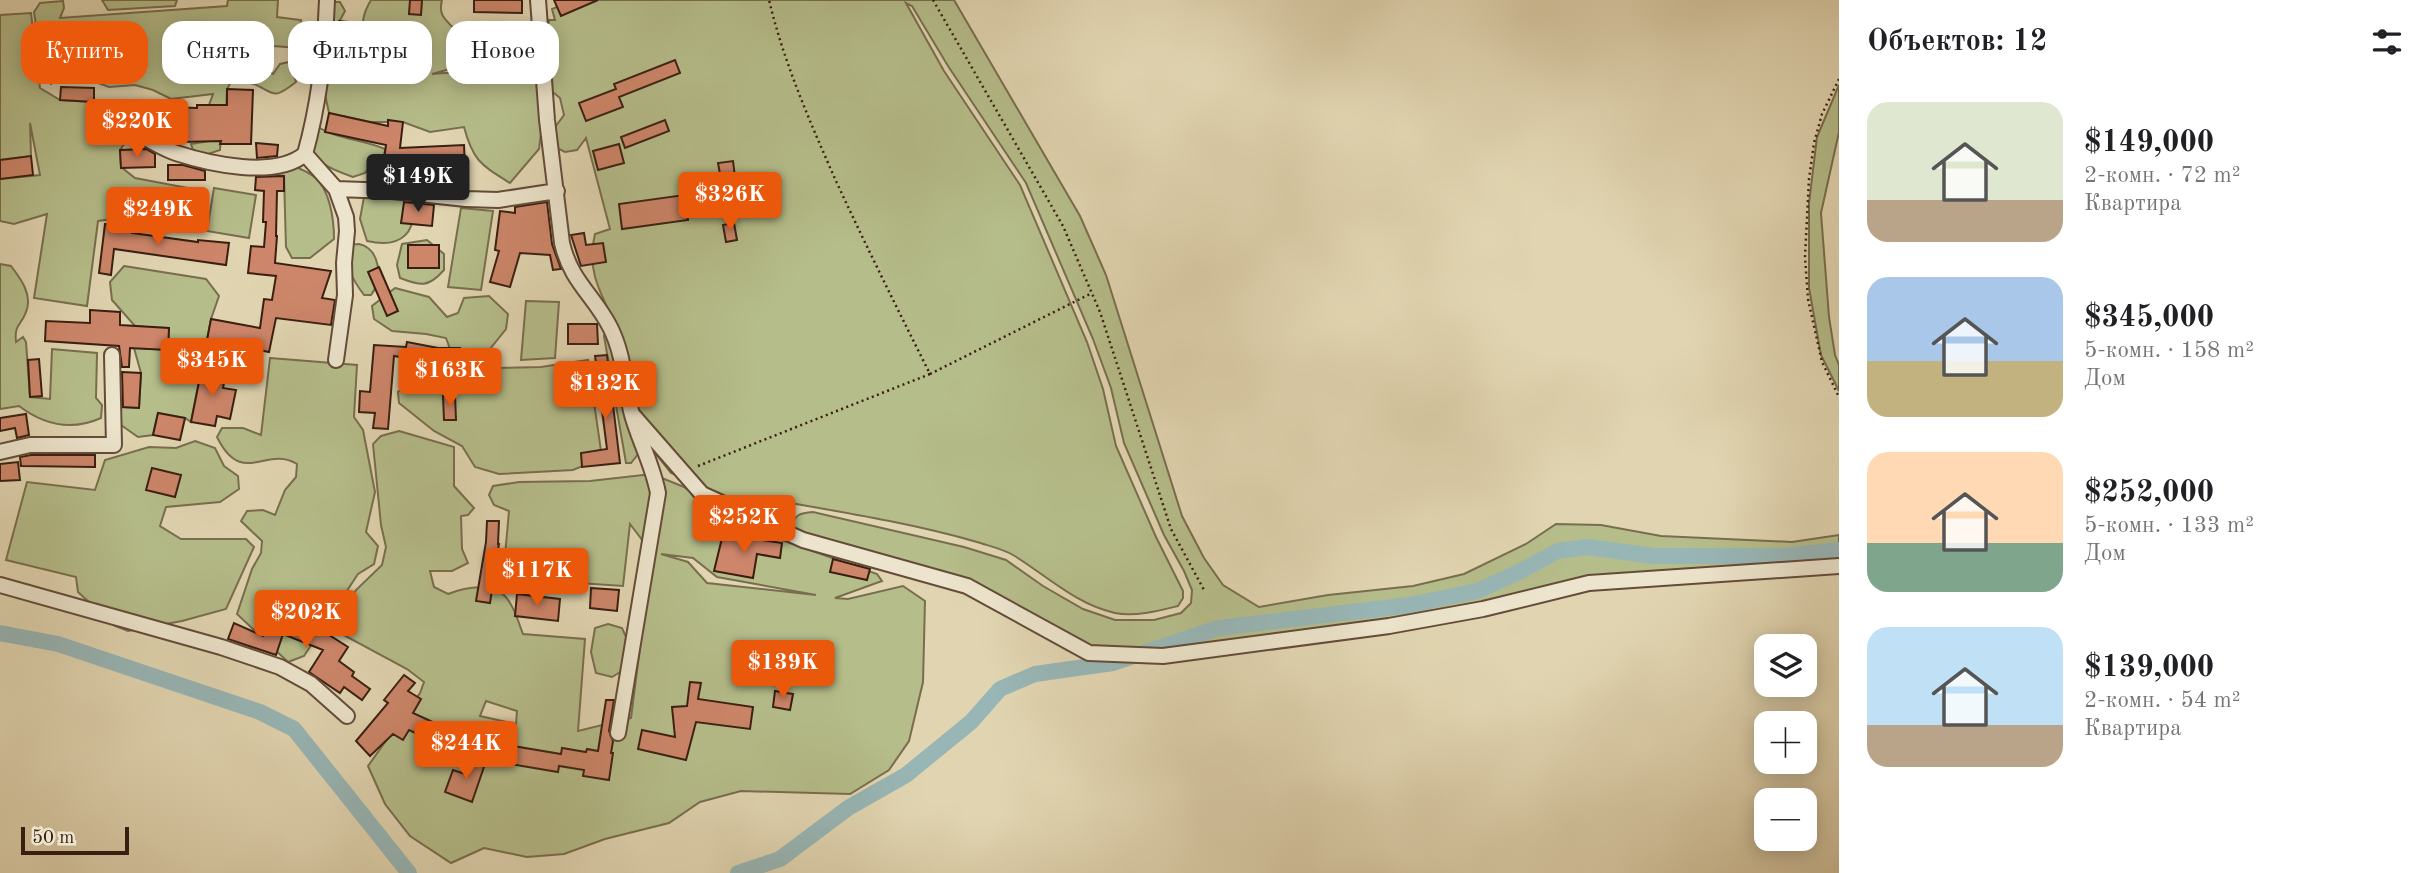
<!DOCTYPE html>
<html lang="ru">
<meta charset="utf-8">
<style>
body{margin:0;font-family:"Old Standard TT",serif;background:#f2f2f2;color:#202124;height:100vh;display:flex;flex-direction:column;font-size:26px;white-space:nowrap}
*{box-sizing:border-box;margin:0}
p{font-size:23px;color:#757577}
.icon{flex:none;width:38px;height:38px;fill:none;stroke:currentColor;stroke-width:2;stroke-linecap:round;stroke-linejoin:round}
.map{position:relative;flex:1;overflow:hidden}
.details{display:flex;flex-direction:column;background:#fff;width:595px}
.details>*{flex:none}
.top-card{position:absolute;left:21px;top:21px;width:665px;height:63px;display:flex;gap:14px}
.controls{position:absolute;left:1754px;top:634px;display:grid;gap:14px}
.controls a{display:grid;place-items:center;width:63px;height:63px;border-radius:14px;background:#fff;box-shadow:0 4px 18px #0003;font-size:35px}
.scale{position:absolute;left:21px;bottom:18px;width:108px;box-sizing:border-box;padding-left:7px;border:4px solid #3a1f11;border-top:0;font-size:19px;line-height:24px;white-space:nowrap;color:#3a1f11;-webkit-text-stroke:5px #ece4cc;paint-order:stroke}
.price{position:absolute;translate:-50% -60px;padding:0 16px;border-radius:7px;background:#ea580c;color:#fff;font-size:23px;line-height:46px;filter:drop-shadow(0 2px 4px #0008)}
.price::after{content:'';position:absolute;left:50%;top:42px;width:21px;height:16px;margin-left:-10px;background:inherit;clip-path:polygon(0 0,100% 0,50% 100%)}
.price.on{background:#222;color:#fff}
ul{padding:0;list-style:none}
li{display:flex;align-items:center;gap:21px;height:175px;padding:0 28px}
li span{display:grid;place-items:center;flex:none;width:196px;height:140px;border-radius:21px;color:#555}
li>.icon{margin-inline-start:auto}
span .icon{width:84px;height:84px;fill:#fffc;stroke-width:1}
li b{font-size:30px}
h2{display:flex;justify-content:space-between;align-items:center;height:84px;padding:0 28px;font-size:30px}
.chip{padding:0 24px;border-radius:21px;background:#fff;box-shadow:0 4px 18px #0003;font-size:24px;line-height:63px}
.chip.on{background:#ea580c;color:#fff}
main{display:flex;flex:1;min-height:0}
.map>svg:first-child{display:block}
</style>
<main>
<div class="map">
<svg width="1839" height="873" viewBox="0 0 1839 873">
<rect width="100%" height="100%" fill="#e1d5b1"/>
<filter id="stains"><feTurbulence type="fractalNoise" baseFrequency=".00286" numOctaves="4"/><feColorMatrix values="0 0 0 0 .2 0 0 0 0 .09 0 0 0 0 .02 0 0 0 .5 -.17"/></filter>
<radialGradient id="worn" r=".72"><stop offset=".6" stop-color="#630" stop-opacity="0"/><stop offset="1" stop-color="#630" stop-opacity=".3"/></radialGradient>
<path fill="#b5bd8a" stroke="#786e4e" stroke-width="2" fill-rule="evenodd" d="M102 0H177L175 6 108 10Z
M228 0H278L277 17 301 20 298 48 248 44 258 66 273 74 280 64 289 62 296 82C273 100 276 94 254 84 248 81 238 82 231 82L227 89 226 112 222 123 220 150 208 154 193 150 191 144 210 141 209 105 213 94 171 99 153 90 135 85 109 87 60 69 58 78 51 84 43 74 34 12 40 3 63 1 64 8 60 18 227 6Z
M371 0H442C437 19 450 21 458 34 461 38 463 45 466 50L462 63 450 69 432 74 513 68 519 60 527 55 539 69 545 104 539 149 510 183C481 165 473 161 464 127L430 132 403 122H370L329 113 316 52 320 13 333 2H340L345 11 333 33 353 71 376 81 402 72 408 52 390 39 368 37C359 24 364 12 371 0Z
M573 0H954L1080 216 1106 275 1182 516 1204 558 1223 585 1259 607 1328 595 1413 586 1464 574 1526 544 1556 524 1601 525 1661 536 1792 542 1839 535V562L1526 592 1388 623 1162 653 1074 651 965 584 800 537 792 527C794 514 801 513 813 512L964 547 1006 560 1043 586 1083 609 1115 620H1154L1181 613 1191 603 1192 590 1184 571 1164 535 1124 443 1111 388 1093 339 1026 183 948 66 912 6 906 3 944 71 1020 185 1087 342 1103 389 1116 446 1156 537 1183 591V598L1178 606C1158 611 1135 617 1115 613 1075 604 1046 575 1013 555 1003 549 989 546 977 542 911 523 841 512 773 500L778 509 772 516 671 473 651 448H643L631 463H626L604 336 611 315C597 287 587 265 595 234L610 229 586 138 577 150 565 152 551 145 550 134 564 115 560 98 547 87 543 66 551 37 548 26 549 20H555L552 9Z
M31 13 40 88 60 100 94 102 101 114 123 123 129 137 120 150 121 167 135 178 188 188 181 226 127 217 98 221 87 306 34 298 47 214 14 224 0 221V179L40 175 30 123 31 156 0 160V15Z
M1839 85V132L1821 213 1829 317 1835 355 1839 365V391L1821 355 1809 288V203L1817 137Z
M317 126C333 138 364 140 385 149L383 166 371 165 365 173 353 177C339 172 308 162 310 143 311 137 315 131 317 126Z
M292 165C299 169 307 171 313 176 330 188 334 220 334 239L310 258H292L286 247 284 176 274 175 278 168Z
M214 188 256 195 249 238 207 231Z
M364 197H409C421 232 401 249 367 241L360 219Z
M461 208 493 211 481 290 448 287Z
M427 240 444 254V270C428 288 421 286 400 278L397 265 402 244Z
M359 244C381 249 383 280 371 295H364C352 279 344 265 348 245Z
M0 264 11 266C21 279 33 295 26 312 21 326 14 324 16 342L23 337 26 342 30 397 50 399 52 349 97 353 96 398 102 405 101 418C72 431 44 425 19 406L0 409Z
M124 266 206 279 219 296 211 319 191 422 185 418 158 413 153 435 138 437 121 425 120 407 139 408 141 373 134 348 168 350 169 329 135 326 112 300 110 282Z
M395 288 429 297 447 317 458 313 464 298 489 296 508 314 506 329 490 349 493 368 541 367 588 360 602 458 573 470 499 474 475 467 462 446 434 431 399 403 398 392 418 376 443 370 453 357 446 338 426 334 392 331 374 319 372 306Z
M526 301 559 302 555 358 521 360Z
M270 358 357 365 354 417 363 430 375 492 366 532 378 546 374 564 358 574 304 656 288 662 237 614 252 569 261 553 262 541 241 521 247 511 263 510 275 515 285 490 296 477 297 464C266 445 242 488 217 437L222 428H243L261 435Z
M399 431 454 447V486L474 508 468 515 461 516 462 549 468 563 452 571H430L434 587 448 594C468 586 498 581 510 603 516 612 519 624 523 634L585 639 578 731 631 718 652 553 630 524 623 586 503 578 509 511 494 505 489 495 493 486 519 482 590 481 652 474 684 487 731 522 877 574 882 581 835 598 848 599 903 586 925 601 923 682 909 741 889 770 850 794 741 791 700 802 669 823 605 839 564 854 527 857 484 848 451 863 410 836 385 804 368 766 420 693 424 682 407 669 338 632 342 614 356 590 382 565 386 547 381 525 373 444 381 436ZM661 554 693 558 717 577 816 595 707 583 688 562ZM486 701 517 711 516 724 480 716Z
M195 441 215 448 224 466 238 476 239 489 220 502 166 507 160 526 181 539H246L254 547 226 609 182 621 128 631 115 626 78 592 76 577 6 560 27 482 95 490 105 460 149 447 176 448Z
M608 624 622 628 627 639 622 671 612 677 596 673 591 652 595 628Z"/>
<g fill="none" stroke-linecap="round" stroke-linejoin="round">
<path stroke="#98b6b6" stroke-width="16" d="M0 633 58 644 260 712 294 729 409 873
M738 873 780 859 848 808 906 775 971 722 1000 689 1035 674 1113 663 1218 628 1410 605 1477 591 1517 573 1558 551 1587 547 1654 556H1783L1839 550"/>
</g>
<path fill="#cd866a" stroke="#3a1f11" stroke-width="2" d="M410 0H422L421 15 409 14Z
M474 0H522V13L474 12Z
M554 0H598L561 16Z
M339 21 376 25 374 42 334 38 335 24H339Z
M516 38 519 60 486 64 485 53 449 58 448 46Z
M675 60 680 73 619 97 623 107 586 121 579 103 616 89 614 84Z
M61 87 94 88V102L60 100Z
M227 89 253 90 251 144H220L221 141 180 142 181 120 130 118V106L197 108V105H227Z
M329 113 388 126V120L403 122 400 148 464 145 466 189 422 185 424 163 399 164 397 182 369 181 371 165 383 166 386 145 325 132Z
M665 120 669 131 625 148 621 137Z
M256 143 278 145 277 156 257 158Z
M619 144 624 163 598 170 593 151Z
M146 149 155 154V167L121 168 120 150Z
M31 156 33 175 0 179V160Z
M733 161 737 193 685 200 688 220 622 229 619 204 685 195 682 179 720 174 718 163Z
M168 165H183L205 171V180H168Z
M284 176V191H277L276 236H277L275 263 331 271 322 298 335 300 331 325 276 318 269 352 207 340 211 319 260 328 264 299 272 300 276 276 248 273 251 246 264 247 266 222H263L264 191 255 190 256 177Z
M404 202 434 205 432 226 401 223Z
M547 202 552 244 561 269 553 270 550 255 520 253 510 287 490 282 499 251 495 250 500 211 515 213V207Z
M734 223 737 240 726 242 723 225Z
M105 224 132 227V233L198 242V240L229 243 226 265 114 249 111 275 99 273Z
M584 233 586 245 603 243 606 262 581 266 571 235Z
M408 245H439V268H408Z
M379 267 398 311 387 316 368 272Z
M90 310 120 312V325L169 328 168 350 130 348 129 367H122L119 346 45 341 46 321 90 323Z
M568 324H597L598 344H568Z
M407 342 438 348H460L459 364 434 363 394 356 388 429 373 428 375 413 359 412 360 391 370 392 374 345 406 347Z
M607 355 620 463 582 467 581 453 607 449 595 356Z
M39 359 42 396 30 397 28 360Z
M202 367 226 373 223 388 236 390 230 419 217 416 215 426 191 422Z
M122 372 141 373 139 408 123 407Z
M455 395 456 420H444L443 396Z
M158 413 185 418 180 440 153 435Z
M26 414 29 435 17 438 15 428 0 431V418Z
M31 455H95V467L21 466 20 457Z
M18 462 20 480 0 481V464Z
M152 468 181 475 175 497 146 490Z
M487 521H499L498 544H499L490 603 476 601 486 542Z
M723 534 782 543 780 558 757 554 753 578 714 571Z
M833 559 870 569 867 580 830 572Z
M591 588 619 590 617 611 590 608Z
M517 594 560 599 558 621 515 616Z
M294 613 322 624 320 629 348 647 339 661 354 672 352 676 370 689 362 700 344 687 340 693 309 672 323 650 283 634 276 655 228 639 234 623 263 636 270 615 291 622Z
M404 675 415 683 408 691 421 699 413 713 459 734 452 750 409 730 403 740 393 734 370 756 356 741 388 703 384 700Z
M690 682 701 683 698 699 753 707 750 729 696 722 686 760 638 749 642 730 675 737 672 707 687 706Z
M775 691 793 694 790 710 773 707Z
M606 700H614L609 731 613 741 611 753H613L609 780 583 776 584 770 559 766 558 772 510 764 513 746 561 754 562 748 586 752 587 749 598 751Z
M474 757 486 761 472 802 445 792 453 770 468 775Z"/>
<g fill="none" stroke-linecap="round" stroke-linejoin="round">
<g stroke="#644c39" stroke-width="18">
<path id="minor" d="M538 0 547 120 562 243C571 282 593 294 610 327 623 352 625 383 631 411 638 439 652 462 658 493L618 733
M132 130C146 138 161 148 176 153 210 164 275 179 305 154L336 189 392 191 466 199 498 200 557 191
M305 154C319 104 325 52 327 0
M336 189 346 217 347 231 344 263 345 295 336 360
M632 414 702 494 803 540 967 586 1089 653 1163 656 1389 626 1483 609 1589 583 1839 566
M0 452 30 445H114L112 355
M0 585 221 647 280 667 311 684 347 716"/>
</g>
<path stroke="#3a1f11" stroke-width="2.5" stroke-dasharray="2 3.5" stroke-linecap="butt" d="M933 0 1063 226 1100 312 1171 529 1204 590
M1839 79 1822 114 1814 143 1809 179 1805 257 1808 299 1822 362 1839 397
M930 374 1092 293
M698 466 930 374C898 310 866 246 836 181 810 122 784 63 769 0"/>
<use href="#minor" stroke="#ece4cc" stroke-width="14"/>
</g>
<rect width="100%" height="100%" filter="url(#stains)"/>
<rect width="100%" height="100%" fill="url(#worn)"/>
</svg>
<div class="controls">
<a><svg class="icon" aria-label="layers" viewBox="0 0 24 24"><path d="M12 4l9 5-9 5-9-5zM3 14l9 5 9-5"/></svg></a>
<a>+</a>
<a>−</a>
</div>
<div class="scale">50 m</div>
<b class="price" style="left:137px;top:159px">$220K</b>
<b class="price on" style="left:418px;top:214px">$149K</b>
<b class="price" style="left:730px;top:232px">$326K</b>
<b class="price" style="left:158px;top:247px">$249K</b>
<b class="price" style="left:212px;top:398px">$345K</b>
<b class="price" style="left:450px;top:408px">$163K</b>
<b class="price" style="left:605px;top:421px">$132K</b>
<b class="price" style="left:744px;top:555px">$252K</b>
<b class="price" style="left:537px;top:608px">$117K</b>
<b class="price" style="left:306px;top:650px">$202K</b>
<b class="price" style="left:783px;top:700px">$139K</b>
<b class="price" style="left:466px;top:781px">$244K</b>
<div class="top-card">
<a class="chip on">Купить</a>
<a class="chip">Снять</a>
<a class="chip">Фильтры</a>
<a class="chip">Новое</a>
</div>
</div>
<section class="details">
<h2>Объектов: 12<svg class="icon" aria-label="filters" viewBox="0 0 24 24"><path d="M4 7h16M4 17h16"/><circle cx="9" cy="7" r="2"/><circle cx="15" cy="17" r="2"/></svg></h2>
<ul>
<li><span style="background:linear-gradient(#dfe7d0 70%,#b9a48a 0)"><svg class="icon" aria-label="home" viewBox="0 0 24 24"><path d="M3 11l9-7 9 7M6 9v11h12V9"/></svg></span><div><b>$149,000</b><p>2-комн. · 72 m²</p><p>Квартира</p></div></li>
<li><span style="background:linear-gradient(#a9c7e8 60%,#c2b280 0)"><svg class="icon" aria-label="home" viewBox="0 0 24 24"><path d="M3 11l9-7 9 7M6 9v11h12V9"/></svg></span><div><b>$345,000</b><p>5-комн. · 158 m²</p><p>Дом</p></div></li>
<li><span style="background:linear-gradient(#ffd9b3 65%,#7fa58c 0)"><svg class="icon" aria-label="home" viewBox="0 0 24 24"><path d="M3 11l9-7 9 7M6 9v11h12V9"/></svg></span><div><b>$252,000</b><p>5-комн. · 133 m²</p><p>Дом</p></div></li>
<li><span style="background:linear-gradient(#bfe0f5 70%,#b9a48a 0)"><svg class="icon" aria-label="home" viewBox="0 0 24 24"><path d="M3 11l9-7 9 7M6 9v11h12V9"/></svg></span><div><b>$139,000</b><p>2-комн. · 54 m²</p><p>Квартира</p></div></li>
</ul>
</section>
</main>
